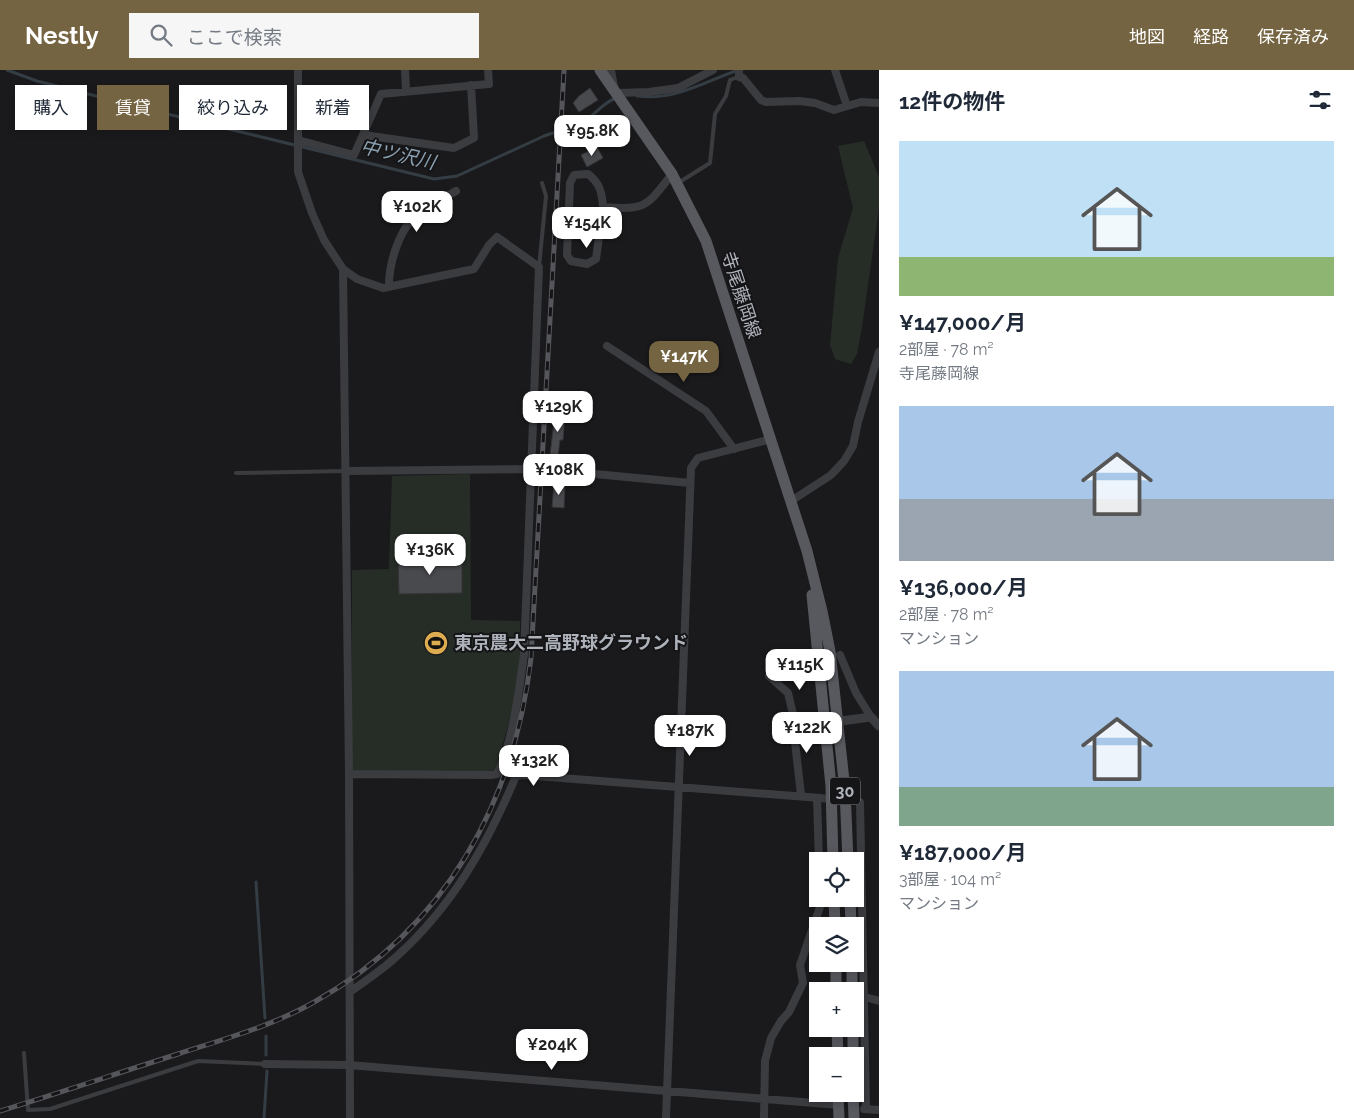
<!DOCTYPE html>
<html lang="ja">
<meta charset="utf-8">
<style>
body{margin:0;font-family:Raleway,"Noto Sans JP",sans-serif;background:#f6f6f7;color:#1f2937;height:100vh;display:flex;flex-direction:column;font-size:19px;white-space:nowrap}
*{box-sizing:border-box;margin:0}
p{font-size:16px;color:#747a83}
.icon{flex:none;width:28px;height:28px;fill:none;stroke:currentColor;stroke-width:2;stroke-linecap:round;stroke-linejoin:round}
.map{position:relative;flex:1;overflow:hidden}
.details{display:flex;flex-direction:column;background:#fff;width:475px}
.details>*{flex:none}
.top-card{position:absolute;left:15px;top:15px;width:475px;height:45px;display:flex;gap:10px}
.fabs{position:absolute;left:809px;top:782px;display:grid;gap:10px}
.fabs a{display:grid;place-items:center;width:55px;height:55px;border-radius:0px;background:#fff;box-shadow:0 2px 8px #0003;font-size:25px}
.price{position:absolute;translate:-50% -42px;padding:0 11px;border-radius:10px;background:#fff;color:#222;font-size:16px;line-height:32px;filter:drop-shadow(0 1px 2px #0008)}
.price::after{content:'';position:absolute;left:50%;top:30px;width:15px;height:11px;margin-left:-8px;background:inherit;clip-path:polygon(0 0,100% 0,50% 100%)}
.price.current{background:#756442;color:#fff}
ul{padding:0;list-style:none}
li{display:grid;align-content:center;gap:10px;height:265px;padding:0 20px}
li span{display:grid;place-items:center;height:155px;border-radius:0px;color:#555}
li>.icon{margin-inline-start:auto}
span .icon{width:90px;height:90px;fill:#fffc;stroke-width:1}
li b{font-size:21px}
h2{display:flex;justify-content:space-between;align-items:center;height:60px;padding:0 20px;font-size:21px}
.chip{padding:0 18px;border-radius:0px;background:#fff;box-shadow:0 2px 8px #0003;font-size:18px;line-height:45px}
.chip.current{background:#756442;color:#fff}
header{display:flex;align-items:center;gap:30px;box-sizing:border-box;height:70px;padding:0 25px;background:#756442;color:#fff}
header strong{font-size:24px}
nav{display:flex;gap:28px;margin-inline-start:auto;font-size:18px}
.search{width:350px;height:45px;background:#f6f6f7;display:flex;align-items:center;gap:12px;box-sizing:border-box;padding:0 18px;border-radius:0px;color:#747a83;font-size:19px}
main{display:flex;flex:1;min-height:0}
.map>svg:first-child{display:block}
</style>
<header>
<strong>Nestly</strong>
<div class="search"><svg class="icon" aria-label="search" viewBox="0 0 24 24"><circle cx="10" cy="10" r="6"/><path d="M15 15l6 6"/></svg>ここで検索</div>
<nav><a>地図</a><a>経路</a><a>保存済み</a></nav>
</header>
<main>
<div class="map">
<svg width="879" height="1048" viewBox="0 0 879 1048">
<rect width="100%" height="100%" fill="#1a1a1c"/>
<path fill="#262d27" d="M864 71 879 107V138L862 257 857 284 851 294 835 289 830 275 838 188 853 138 838 76Z
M470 404 471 550 520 551V594L512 643 496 696 494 700 488 701 354 702 352 700V500L389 499 392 406Z"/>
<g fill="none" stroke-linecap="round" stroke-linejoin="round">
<path stroke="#353d44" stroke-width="3" d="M7 0 37 11 155 41 434 109 457 106 544 66C556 61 570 61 581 54 594 46 602 33 616 28
M637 26C675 31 704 12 738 0
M256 812 265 948
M266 966V985
M264 1048 267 1001"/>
</g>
<path fill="#494a4e" stroke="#343438" d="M590 18 598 30 579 42 573 33 579 26Z
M597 77 603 88 587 97 581 85Z
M555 343 565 344 563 370H560L558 386 550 385Z
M554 414H565L564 438 552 437Z
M398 489H462V523L399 524Z"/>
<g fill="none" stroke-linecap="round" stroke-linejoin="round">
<path stroke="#38383c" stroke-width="8" stroke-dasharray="8 4" stroke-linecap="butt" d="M820 728 857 731"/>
<path stroke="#3b3c40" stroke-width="4" d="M678 113 710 93 715 44 726 26 730 10 738 7
M539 197 546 126 542 113
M236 403 346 401
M24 983 28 1040 50 1039 198 991 265 994"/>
<path stroke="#3b3c40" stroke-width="8" d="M298 0V102L312 143 324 170 343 199 357 209 383 218 474 199 489 175 497 167 539 197 524 585C518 625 514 668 497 704L491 705 349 704
M405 0 406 20
M611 0 614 17
M739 0V7L743 8 761 30 766 32 799 31 815 33 834 40 861 32 879 33
M835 0 847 36
M617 23 649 22 678 18 713 0
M364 65 454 78 474 68 471 15
M298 70 354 85 381 24 489 14 488 0
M603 137C602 123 600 113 588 104L574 105 570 113 567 185 571 191 587 194 596 189 603 137C647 140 646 137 672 104
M343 199 349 704 350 1048
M389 215C389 194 398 165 412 149 422 139 443 129 456 121
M607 276 706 341 734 379
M346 401 542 399 690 413
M791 431 831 405 844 391 853 376 858 352 879 282
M840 585 856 623 871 647
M769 606 788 623 796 657
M801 725 794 663 796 657 826 653
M817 728 819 791
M857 731 860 732 866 1039
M350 922C365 911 382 900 396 887 452 837 487 775 516 706L523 705 820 728
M865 927 879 931
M265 994 349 995 839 1035
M864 1039 879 1040
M666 1048 691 398 698 388 771 369
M764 1048 765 991 771 968 781 951 789 942 803 913 800 895 820 837V829"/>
<path stroke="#3b3c40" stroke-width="9" d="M826 653 871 647 879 656"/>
<path stroke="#58595f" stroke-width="11" d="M600 0 672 104 706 171 807 481 822 541 830 581 845 720 848 791
M812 525 831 716 833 791
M834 829 835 856
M850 829 851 856
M836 894V921
M852 894V921
M837 959 838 986
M853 959V986
M838 1024 839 1048
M853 1024 854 1048"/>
<g stroke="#55565b" stroke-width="5">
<path id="rail" d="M0 1041C59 1023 118 1003 178 984 224 969 273 956 316 931 446 857 514 733 531 588L564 0"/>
</g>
<use href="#rail" stroke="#151517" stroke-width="3" stroke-dasharray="9" stroke-linecap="butt"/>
</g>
<defs>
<g id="stadium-disc" transform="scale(1.25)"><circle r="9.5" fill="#deac50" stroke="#151517"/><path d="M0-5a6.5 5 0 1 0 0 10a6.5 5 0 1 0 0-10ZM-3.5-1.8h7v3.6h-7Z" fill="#111"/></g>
</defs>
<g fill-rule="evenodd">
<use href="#stadium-disc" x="436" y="573"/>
</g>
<g text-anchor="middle" stroke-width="4" stroke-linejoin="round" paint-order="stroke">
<rect fill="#151517" stroke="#808389" stroke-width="1" x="830" y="707.5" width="30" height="27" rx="4"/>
<g font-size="16" font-weight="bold" fill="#aeb2ba">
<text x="845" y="727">30</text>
</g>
<g font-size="18" fill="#aeb2ba" stroke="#151517">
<text transform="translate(741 225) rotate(72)" y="6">寺尾藤岡線</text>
</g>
<g font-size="18" font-weight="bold" fill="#aeb2ba" stroke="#151517" text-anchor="start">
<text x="454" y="579">東京農大二高野球グラウンド</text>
</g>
<g font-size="19" font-style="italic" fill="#8a9fb0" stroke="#151517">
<text transform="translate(398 84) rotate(13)" y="7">中ツ沢川</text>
</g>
</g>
</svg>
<div class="fabs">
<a><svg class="icon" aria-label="locate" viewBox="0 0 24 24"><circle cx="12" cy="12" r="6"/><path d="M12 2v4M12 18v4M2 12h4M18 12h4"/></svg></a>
<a><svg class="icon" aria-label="layers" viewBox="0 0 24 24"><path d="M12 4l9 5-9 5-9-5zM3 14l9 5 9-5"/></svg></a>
<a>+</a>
<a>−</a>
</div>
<b class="price" style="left:592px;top:87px">¥95.8K</b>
<b class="price" style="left:417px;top:163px">¥102K</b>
<b class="price" style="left:587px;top:179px">¥154K</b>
<b class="price current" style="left:684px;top:313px">¥147K</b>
<b class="price" style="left:558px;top:363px">¥129K</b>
<b class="price" style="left:559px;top:426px">¥108K</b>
<b class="price" style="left:430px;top:506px">¥136K</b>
<b class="price" style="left:800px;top:621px">¥115K</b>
<b class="price" style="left:807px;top:684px">¥122K</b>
<b class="price" style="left:690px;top:687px">¥187K</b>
<b class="price" style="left:534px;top:717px">¥132K</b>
<b class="price" style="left:552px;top:1001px">¥204K</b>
<div class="top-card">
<a class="chip">購入</a>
<a class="chip current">賃貸</a>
<a class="chip">絞り込み</a>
<a class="chip">新着</a>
</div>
</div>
<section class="details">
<h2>12件の物件<svg class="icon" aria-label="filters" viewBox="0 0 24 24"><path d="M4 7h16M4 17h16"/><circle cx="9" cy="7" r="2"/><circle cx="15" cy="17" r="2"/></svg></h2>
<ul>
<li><span style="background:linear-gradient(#bfe0f5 75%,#8fb573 0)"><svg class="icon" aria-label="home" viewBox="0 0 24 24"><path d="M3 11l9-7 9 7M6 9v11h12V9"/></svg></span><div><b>¥147,000/月</b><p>2部屋 · 78 m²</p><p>寺尾藤岡線</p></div></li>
<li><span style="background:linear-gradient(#a9c7e8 60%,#9aa5b1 0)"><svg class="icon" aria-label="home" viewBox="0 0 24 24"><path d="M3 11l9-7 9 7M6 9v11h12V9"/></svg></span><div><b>¥136,000/月</b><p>2部屋 · 78 m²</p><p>マンション</p></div></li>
<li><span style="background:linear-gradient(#a9c7e8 75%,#7fa58c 0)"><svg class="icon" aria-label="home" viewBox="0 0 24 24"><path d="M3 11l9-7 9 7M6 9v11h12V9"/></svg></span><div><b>¥187,000/月</b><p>3部屋 · 104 m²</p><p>マンション</p></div></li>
</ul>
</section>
</main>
